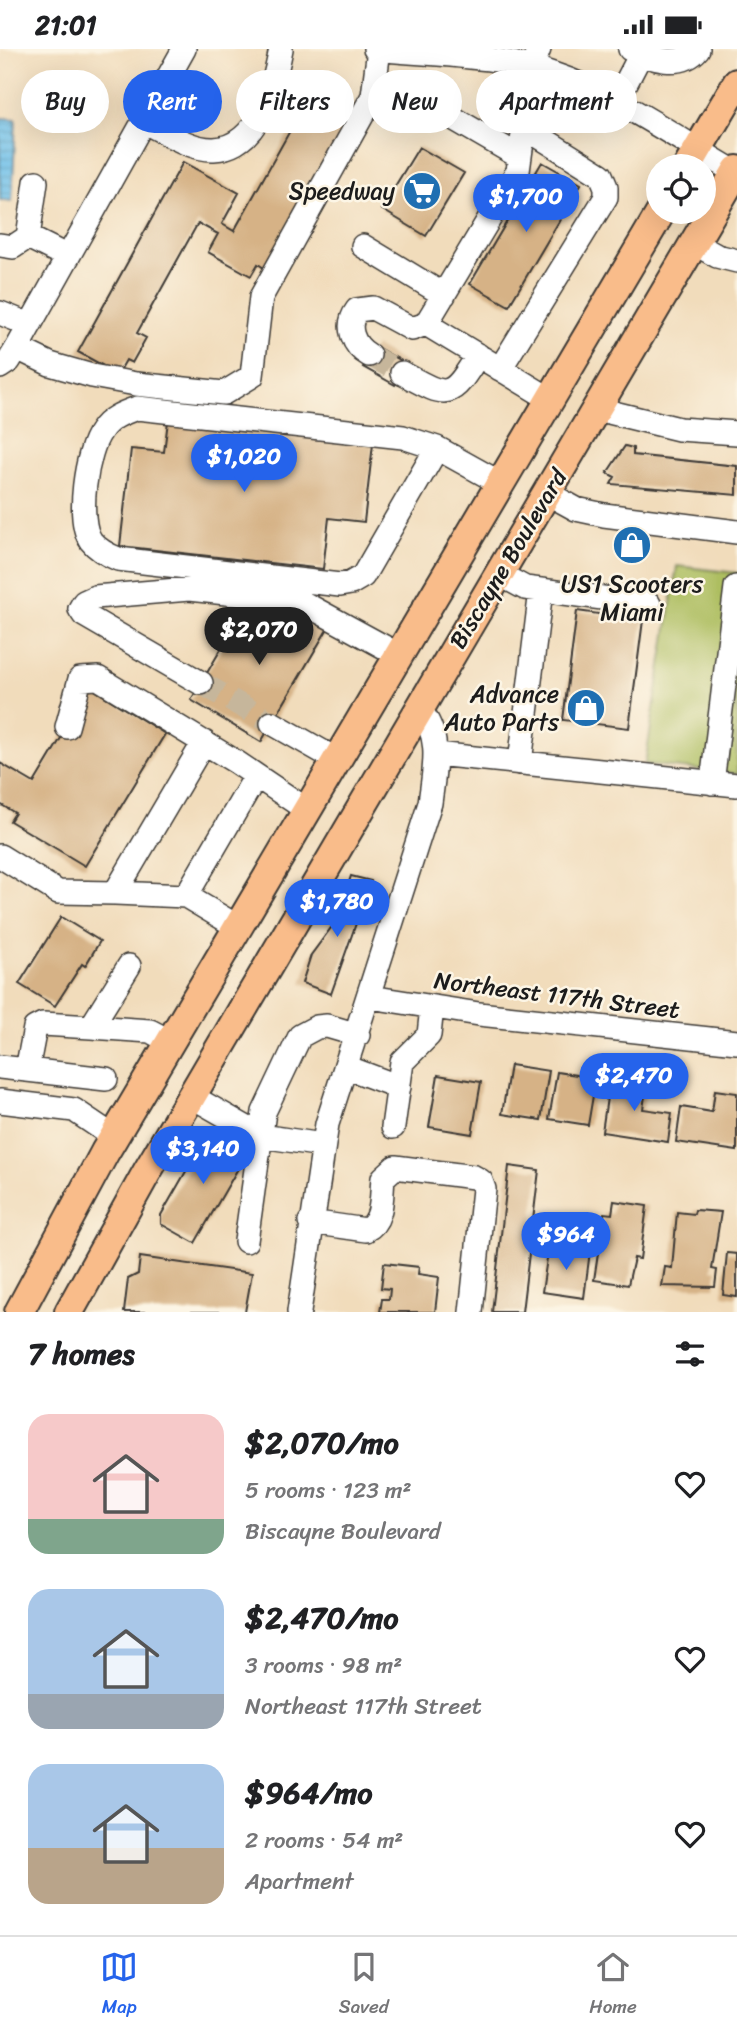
<!DOCTYPE html>
<meta charset="utf-8">
<style>
body{margin:0;font-family:Sriracha,sans-serif;background:#f2f2f2;color:#202124;height:100vh;display:flex;flex-direction:column;font-size:26px;white-space:nowrap}
*{box-sizing:border-box;margin:0}
p{font-size:23px;color:#757577}
.icon{flex:none;width:38px;height:38px;fill:none;stroke:currentColor;stroke-width:2;stroke-linecap:round;stroke-linejoin:round}
.map{position:relative;height:1263px;overflow:hidden}
.side{display:flex;flex-direction:column;background:#fff;flex:1}
.side>*{flex:none}
.hud{position:absolute;left:21px;top:21px;width:696px;height:63px;display:flex;gap:14px}
.controls{position:absolute;left:646px;top:105px;display:grid;gap:14px}
.controls a{display:grid;place-items:center;width:70px;height:70px;border-radius:50%;background:#fff;box-shadow:0 7px 28px #0002;font-size:35px}
.price{position:absolute;translate:-50% -60px;padding:0 16px;border-radius:24px;background:#2563eb;color:#fff;font-size:23px;line-height:46px;filter:drop-shadow(0 2px 4px #0008)}
.price::after{content:'';position:absolute;left:50%;top:42px;width:21px;height:16px;margin-left:-10px;background:inherit;clip-path:polygon(0 0,100% 0,50% 100%)}
.price.selected{background:#222;color:#fff}
ul{padding:0;list-style:none}
li{display:flex;align-items:center;gap:21px;height:175px;padding:0 28px}
li span{display:grid;place-items:center;flex:none;width:196px;height:140px;border-radius:21px;color:#555}
li>.icon{margin-inline-start:auto}
span .icon{width:84px;height:84px;fill:#fffc;stroke-width:1}
li b{font-size:30px}
h2{display:flex;justify-content:space-between;align-items:center;height:84px;padding:0 28px;font-size:30px}
.pill{padding:0 24px;border-radius:32px;background:#fff;box-shadow:0 7px 28px #0002;font-size:24px;line-height:63px}
.pill.selected{background:#2563eb;color:#fff}
.status{display:flex;justify-content:space-between;align-items:center;height:49px;padding:0 35px;background:#fff;direction:ltr}
.status svg{height:19px;fill:currentColor}
.menu{display:flex;justify-content:space-around;align-items:center;height:98px;border-top:2px solid #e0e0e0;background:#fff;font-size:19px;color:#757577}
.menu a{display:grid;justify-items:center;gap:4px}
.menu .selected{color:#2563eb}
.map>svg:first-child{display:block}
</style>
<div class="status"><b>21:01</b><svg viewBox="0 0 49 12"><path d="M0 12V9h3v3zM5 12V6h3v6zM10 12V3h3v9zM15 12V0h3v12zM26 1h20v11H26zM47 4h2v5h-2z"/></svg></div>
<div class="map">
<svg width="737" height="1263" viewBox="0 0 737 1263">
<defs>
<pattern id="water-rules" width="6" height="5" patternUnits="userSpaceOnUse" patternTransform="scale(1.75)"><rect width="6" height="5" fill="#6ec0ea"/><path d="M0 2.5h6" fill="none" stroke="#5fa4c8"/></pattern>
</defs>
<rect width="100%" height="100%" fill="#fcf5e5"/>
<filter id="ink" filterUnits="userSpaceOnUse"><feTurbulence type="fractalNoise" baseFrequency=".0143" numOctaves="2"/><feDisplacementMap in="SourceGraphic" scale="14" xChannelSelector="R" yChannelSelector="G"/><feConvolveMatrix kernelMatrix="1 2 1 2 8 2 1 2 1" color-interpolation-filters="sRGB"/></filter>
<filter id="wash" filterUnits="userSpaceOnUse"><feTurbulence type="fractalNoise" baseFrequency=".00686" numOctaves="4" result="noise"/><feDisplacementMap in="SourceGraphic" scale="28" xChannelSelector="R" yChannelSelector="G"/><feGaussianBlur stdDeviation="1.57" result="paint"/><feColorMatrix in="noise" values="0 0 0 0 0 0 0 0 0 0 0 0 0 0 0 0 0 1.4 0 .05"/><feComposite in="paint" operator="in"/></filter>
<g filter="url(#wash)">
<rect width="100%" height="100%" fill="#f1dcbb"/>
<path fill="#adbe61" stroke="#646d3e" stroke-width="2" d="M677 517 737 524V725L645 715Z"/>
<path fill="url(#water-rules)" stroke="#456e83" stroke-width="2" d="M0 69 16 70 12 152 0 151Z"/>
<g id="blocks">
<path fill="#d6b286" d="M311 44 349 65 342 78 350 82 335 108 328 104 264 219 258 215 251 227 208 203 218 185 198 174 137 284 146 289 132 314 126 311 118 325 78 303 183 113 239 144 222 175 234 182Z
M419 98 464 124 426 187 381 160Z
M542 113 581 135 509 257 470 235Z
M375 297 407 315 395 336 363 318Z
M168 372 373 395 364 473 329 469 323 520 120 497 131 400 164 403Z
M625 397 633 399V406L737 417V446L611 435 615 428 607 424Z
M250 551 266 560 269 554 290 567 294 559 328 579 261 693 191 651Z
M577 562 643 571 629 679 563 671Z
M91 639 165 685 85 817 10 772 15 764 0 755V714L34 734Z
M351 827 371 832 331 945 302 934 311 906 336 872Z
M61 868 100 892 85 917 82 915 55 957 19 935Z
M510 1016 549 1022 541 1071 502 1065Z
M557 1023 596 1029 588 1076 549 1070Z
M438 1026 481 1033 472 1085 429 1078Z
M610 1028 647 1034 643 1060 672 1064 668 1093 602 1083Z
M715 1041 737 1044V1102L676 1093 681 1058 712 1063Z
M217 1083 248 1102 195 1194 161 1175V1166L208 1084Z
M509 1117 539 1121 522 1263H492Z
M614 1152 647 1157 640 1210 634 1209 628 1236 594 1231 604 1164 612 1165Z
M695 1161 721 1163 712 1220 717 1221 715 1238 662 1237 665 1218 672 1219 677 1163 694 1165Z
M549 1196 590 1202 584 1249 542 1243Z
M727 1204 737 1205V1248L723 1246Z
M140 1208 252 1224 245 1263H124L128 1230 138 1225Z
M384 1214 419 1218 418 1225 439 1228 435 1263H380L382 1250H389L390 1240 381 1239Z"/>
</g>
</g>
<g filter="url(#ink)">
<use href="#blocks" fill-opacity="0" stroke="#3c3934" stroke-width="2"/>
<g fill="none" stroke-linecap="round" stroke-linejoin="round">
<path stroke="#c6b69b" stroke-width="23" stroke-dasharray="23 11" stroke-linecap="butt" d="M369 306 402 324
M201 634 272 674"/>
<g stroke="#3c3934" stroke-width="26">
<path id="minor" d="M375 0C434 6 497 5 553 25 619 47 676 89 735 123
M630 0C650 10 682 20 698 0
M616 53 641 5
M439 61 520 108
M144 73C164 82 190 101 214 100 260 98 274 36 281 0
M36 133 28 188 68 208
M694 194 717 207 737 212
M0 196 13 198 28 188
M363 197 444 246
M0 264 30 276
M426 275 550 350
M17 299 50 315 92 327 136 335 224 344 252 327 261 248 373 47 379 0
M369 306C353 297 345 277 357 261L373 259 412 280 426 275 518 122 532 19 539 0
M0 318 9 312 17 299 184 0
M500 320 606 148V138L601 126 524 78
M402 324C448 349 450 352 478 306
M597 360 679 380 737 384
M437 399 403 388 137 359C123 364 109 369 101 382 86 402 76 471 91 492 98 501 108 506 118 510L340 536 351 534 363 527 437 399 500 434
M547 444 576 460 604 466 737 483
M499 525 525 539 649 555
M201 634 84 566 80 560 84 553 95 548 189 540 300 552 399 606
M272 674 337 711
M67 678 80 630 98 629 236 713 307 761
M204 693 115 844 186 847 238 878
M436 705 737 736
M520 714 541 541
M712 734 736 538
M0 807 58 843 115 844
M186 847 256 727
M129 917 91 978 150 982 171 993
M370 948 479 965 737 993
M91 978 43 975 35 979 27 1021 106 1030
M0 1018 27 1021
M346 1018 399 1038
M191 1047 261 1087 323 1096
M0 1052 74 1061 114 1088
M393 1078 402 1013 429 986 432 958
M310 1173 366 1181C384 1172 381 1147 383 1129L395 1118 474 1128 481 1132 484 1140 471 1263
M246 1192 264 1063 300 987 317 978 327 977 358 986
M299 1263 327 1075 430 754C434 720 443 688 419 660"/>
</g>
<g stroke="#3c3934" stroke-width="32">
<path id="major" d="M688 117 737 34
M19 1263 105 1103 661 163
M69 1263 148 1121 737 121"/>
</g>
<use href="#minor" stroke="#fff" stroke-width="23"/>
<use href="#major" stroke="#f9bc8a" stroke-width="28"/>
</g>
</g>
<defs>
<g id="supermarket-disc" transform="scale(2.0125)"><circle r="9.5" fill="#1f6fb2" stroke="#fcf5e5"/><path d="M-6-5.5h2.5l.6 2H6L4.5 2H-2.5L-4.4-4H-6ZM-1.5 3.2a1.3 1.3 0 1 0 .1 0ZM3 3.2a1.3 1.3 0 1 0 .1 0Z" fill="#fff"/></g>
<g id="shop-disc" transform="scale(2.0125)"><circle r="9.5" fill="#1f6fb2" stroke="#fcf5e5"/><path d="M-5-2.5h2.3a2.7 3.5 0 0 1 5.4 0H5L5.5 6h-11ZM-1.5-2.5h3a1.5 2.3 0 0 0-3 0Z" fill="#fff"/></g>
</defs>
<g fill-rule="evenodd">
<use href="#supermarket-disc" x="422" y="142"/>
<use href="#shop-disc" x="632" y="496"/>
<use href="#shop-disc" x="586" y="659"/>
</g>
<g text-anchor="middle" stroke-width="5" stroke-linejoin="round" paint-order="stroke">
<g font-size="24" fill="#1c1c1c" stroke="#fcf5e5" text-anchor="end">
<text x="395" y="150">Speedway</text>
<text x="632" y="543" text-anchor="middle">US1 Scooters<tspan x="632" dy="28">Miami</tspan></text>
<text x="559" y="653">Advance<tspan x="559" dy="28">Auto Parts</tspan></text>
</g>
<g font-size="24" fill="#1c1c1c" stroke="#fcf5e5">
<text transform="translate(508 510) rotate(-59)" y="8">Biscayne Boulevard</text>
<text transform="translate(557 946) rotate(7)" y="8">Northeast 117th Street</text>
</g>
</g>
</svg>
<div class="controls">
<a><svg class="icon" aria-label="locate" viewBox="0 0 24 24"><circle cx="12" cy="12" r="6"/><path d="M12 2v4M12 18v4M2 12h4M18 12h4"/></svg></a>
</div>
<b class="price" style="left:526px;top:185px">$1,700</b>
<b class="price" style="left:244px;top:445px">$1,020</b>
<b class="price selected" style="left:259px;top:618px">$2,070</b>
<b class="price" style="left:337px;top:890px">$1,780</b>
<b class="price" style="left:634px;top:1064px">$2,470</b>
<b class="price" style="left:203px;top:1137px">$3,140</b>
<b class="price" style="left:566px;top:1223px">$964</b>
<div class="hud">
<a class="pill">Buy</a>
<a class="pill selected">Rent</a>
<a class="pill">Filters</a>
<a class="pill">New</a>
<a class="pill">Apartment</a>
</div>
</div>
<section class="side">
<h2>7 homes<svg class="icon" aria-label="filters" viewBox="0 0 24 24"><path d="M4 7h16M4 17h16"/><circle cx="9" cy="7" r="2"/><circle cx="15" cy="17" r="2"/></svg></h2>
<ul>
<li><span style="background:linear-gradient(#f6c9c9 75%,#7fa58c 0)"><svg class="icon" aria-label="home" viewBox="0 0 24 24"><path d="M3 11l9-7 9 7M6 9v11h12V9"/></svg></span><div><b>$2,070/mo</b><p>5 rooms · 123 m²</p><p>Biscayne Boulevard</p></div><svg class="icon" aria-label="heart" viewBox="0 0 24 24"><path d="M12 20l-8-8c-3-5 5-10 8-4 3-6 11-1 8 4z"/></svg></li>
<li><span style="background:linear-gradient(#a9c7e8 75%,#9aa5b1 0)"><svg class="icon" aria-label="home" viewBox="0 0 24 24"><path d="M3 11l9-7 9 7M6 9v11h12V9"/></svg></span><div><b>$2,470/mo</b><p>3 rooms · 98 m²</p><p>Northeast 117th Street</p></div><svg class="icon" aria-label="heart" viewBox="0 0 24 24"><path d="M12 20l-8-8c-3-5 5-10 8-4 3-6 11-1 8 4z"/></svg></li>
<li><span style="background:linear-gradient(#a9c7e8 60%,#b9a48a 0)"><svg class="icon" aria-label="home" viewBox="0 0 24 24"><path d="M3 11l9-7 9 7M6 9v11h12V9"/></svg></span><div><b>$964/mo</b><p>2 rooms · 54 m²</p><p>Apartment</p></div><svg class="icon" aria-label="heart" viewBox="0 0 24 24"><path d="M12 20l-8-8c-3-5 5-10 8-4 3-6 11-1 8 4z"/></svg></li>
</ul>
</section>
<nav class="menu">
<a class="selected"><svg class="icon" aria-label="map" viewBox="0 0 24 24"><path d="M3 6l6-2 6 2 6-2v14l-6 2-6-2-6 2zM9 4v14M15 6v14"/></svg>Map</a>
<a><svg class="icon" aria-label="saved" viewBox="0 0 24 24"><path d="M7 4h10v16l-5-4-5 4z"/></svg>Saved</a>
<a><svg class="icon" aria-label="home" viewBox="0 0 24 24"><path d="M3 11l9-7 9 7M6 9v11h12V9"/></svg>Home</a>
</nav>
